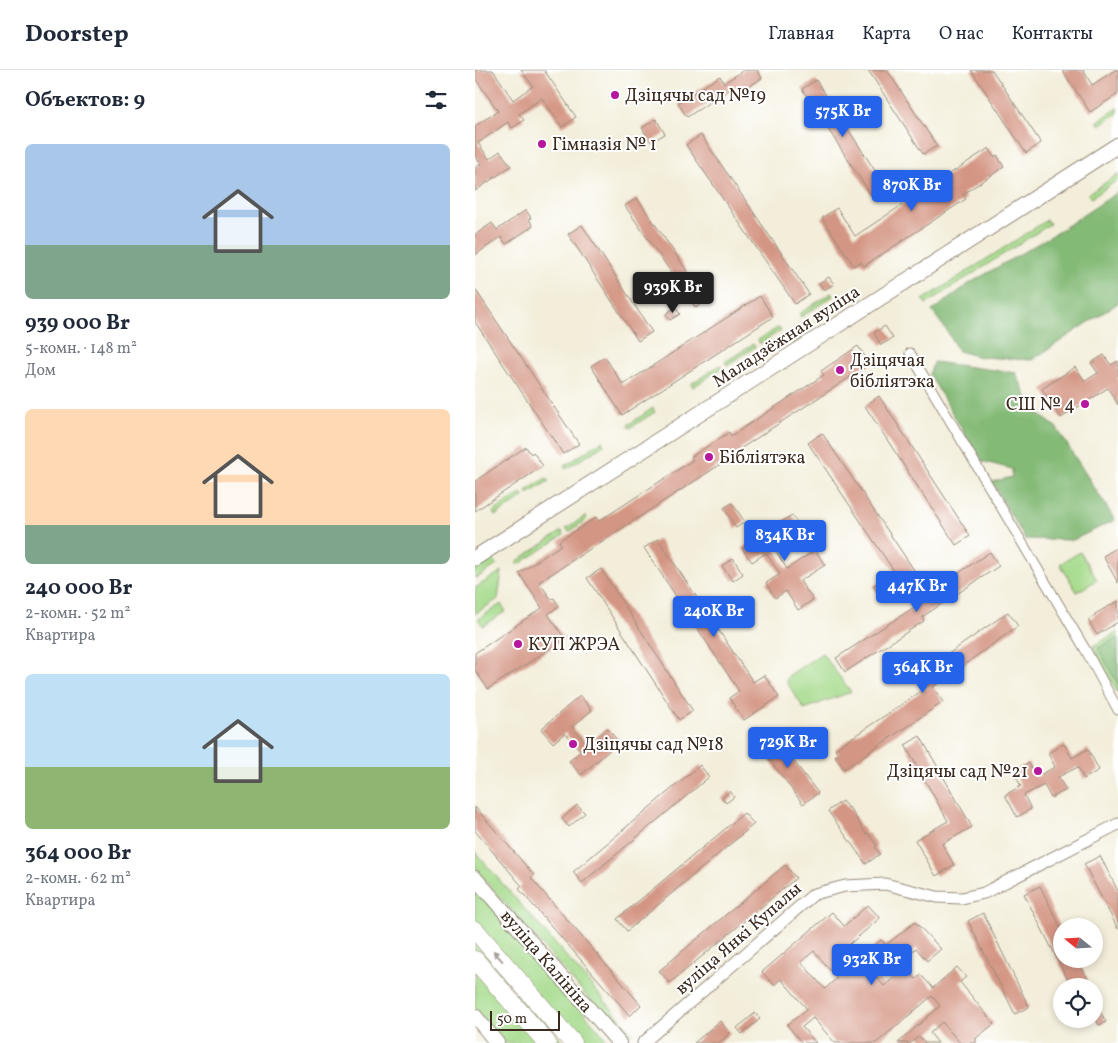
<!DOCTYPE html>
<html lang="ru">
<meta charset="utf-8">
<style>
body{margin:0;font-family:Vollkorn,serif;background:#f2f2f3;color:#1f2937;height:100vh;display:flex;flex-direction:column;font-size:19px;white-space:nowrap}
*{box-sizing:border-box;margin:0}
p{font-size:16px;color:#747a83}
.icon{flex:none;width:28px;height:28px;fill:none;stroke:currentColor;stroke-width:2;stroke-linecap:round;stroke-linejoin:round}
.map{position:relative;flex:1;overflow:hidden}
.sheet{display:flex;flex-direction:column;background:#fff;width:475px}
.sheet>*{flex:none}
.needle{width:32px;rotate:288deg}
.buttons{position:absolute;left:578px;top:848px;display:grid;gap:10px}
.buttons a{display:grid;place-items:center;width:50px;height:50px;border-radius:50%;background:#fff;box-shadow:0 2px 8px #0003;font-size:25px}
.scale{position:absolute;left:15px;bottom:12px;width:70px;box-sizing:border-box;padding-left:5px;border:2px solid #3b2a1e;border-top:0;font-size:14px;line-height:18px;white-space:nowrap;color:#3b2a1e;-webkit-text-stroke:4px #fff;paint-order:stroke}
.price{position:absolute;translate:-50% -42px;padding:0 11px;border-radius:5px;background:#2563eb;color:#fff;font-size:16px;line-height:32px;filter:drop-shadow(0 1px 2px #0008)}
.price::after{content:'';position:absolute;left:50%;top:30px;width:15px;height:11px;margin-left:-8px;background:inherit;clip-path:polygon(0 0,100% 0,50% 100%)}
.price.on{background:#222;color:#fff}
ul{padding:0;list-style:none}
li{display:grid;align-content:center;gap:10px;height:265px;padding:0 25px}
li span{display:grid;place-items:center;height:155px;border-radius:8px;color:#555}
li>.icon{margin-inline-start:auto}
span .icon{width:90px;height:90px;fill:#fffc;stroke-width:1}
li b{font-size:21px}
h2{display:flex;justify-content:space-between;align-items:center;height:60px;padding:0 25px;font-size:21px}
header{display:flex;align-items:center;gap:30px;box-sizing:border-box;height:70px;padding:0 25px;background:#fff;border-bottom:1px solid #e0e1e3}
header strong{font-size:24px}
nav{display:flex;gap:28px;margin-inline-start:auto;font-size:18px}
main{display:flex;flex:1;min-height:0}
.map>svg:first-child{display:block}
</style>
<header>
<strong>Doorstep</strong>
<nav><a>Главная</a><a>Карта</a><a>О нас</a><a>Контакты</a></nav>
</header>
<main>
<section class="sheet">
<h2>Объектов: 9<svg class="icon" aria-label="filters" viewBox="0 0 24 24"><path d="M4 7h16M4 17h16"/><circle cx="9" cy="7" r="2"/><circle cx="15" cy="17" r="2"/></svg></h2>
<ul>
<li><span style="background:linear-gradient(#a9c7e8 65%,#7fa58c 0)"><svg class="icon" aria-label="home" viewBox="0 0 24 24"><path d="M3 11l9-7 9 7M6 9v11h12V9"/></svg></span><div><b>939 000 Br</b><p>5-комн. · 148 m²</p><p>Дом</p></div></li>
<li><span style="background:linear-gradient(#ffd9b3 75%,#7fa58c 0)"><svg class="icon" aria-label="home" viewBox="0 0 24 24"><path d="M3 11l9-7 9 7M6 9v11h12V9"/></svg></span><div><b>240 000 Br</b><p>2-комн. · 52 m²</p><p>Квартира</p></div></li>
<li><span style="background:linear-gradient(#bfe0f5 60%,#8fb573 0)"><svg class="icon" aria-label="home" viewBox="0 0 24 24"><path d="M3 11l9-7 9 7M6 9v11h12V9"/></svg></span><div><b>364 000 Br</b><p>2-комн. · 62 m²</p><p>Квартира</p></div></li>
</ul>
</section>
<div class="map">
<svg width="643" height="973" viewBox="0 0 643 973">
<rect width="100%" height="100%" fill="#fff"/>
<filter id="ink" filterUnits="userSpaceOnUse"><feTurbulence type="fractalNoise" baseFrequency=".02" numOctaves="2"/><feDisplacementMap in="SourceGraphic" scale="10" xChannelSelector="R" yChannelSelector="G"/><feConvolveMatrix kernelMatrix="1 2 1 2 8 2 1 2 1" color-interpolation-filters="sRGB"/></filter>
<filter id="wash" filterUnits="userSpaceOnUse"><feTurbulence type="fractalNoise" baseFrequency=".0096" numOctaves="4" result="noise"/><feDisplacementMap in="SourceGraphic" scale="20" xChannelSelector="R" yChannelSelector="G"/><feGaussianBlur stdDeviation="1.12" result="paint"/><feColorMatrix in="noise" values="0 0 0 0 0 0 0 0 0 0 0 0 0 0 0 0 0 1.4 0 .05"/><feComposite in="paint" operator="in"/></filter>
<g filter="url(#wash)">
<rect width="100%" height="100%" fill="#f3eeda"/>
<path fill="#a4da8a" stroke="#708254" d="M643 38V43L625 55 622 52Z
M643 104V110L616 128 613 124Z
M572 150 575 154 451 234 448 230Z
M356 223 358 226 326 247 324 244Z
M304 257 306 260 285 274 283 270Z
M278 274 280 277 252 295 250 292Z
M245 295 247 298 218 317 216 314Z
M178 338 180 342 155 358 153 355Z
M127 371 129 375 91 399 89 396Z
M71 408 74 411 53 424 51 421Z
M47 423 49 427 20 446 18 442Z
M110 446 112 449 94 462 91 459Z
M87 461 89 465 43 495 41 492Z
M605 482 622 510 602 522 585 494Z
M15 487 22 495 0 509V497Z
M27 501 23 529 0 544V518Z
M26 534 31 541 8 556 3 549Z
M643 562V624L618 576Z
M347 583 376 622 329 639 311 611 313 606Z
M0 782 158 963 150 970 0 799Z
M0 817 135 973H104L0 854Z
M0 871 33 909 28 913 0 881Z
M0 901 62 973H29L0 939Z
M44 922 89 973H81L39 926Z"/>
<path fill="#83ba76" stroke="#5f724a" d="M643 122V233L557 290 505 287 483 281 472 261 457 241 495 213 581 163Z
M459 292 541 303 558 340 581 357 640 450 598 470 550 469 517 412 537 407V399L506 391 454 304Z
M643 567V615L623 578Z"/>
<g id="blocks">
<path fill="#d49684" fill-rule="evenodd" d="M0 0H18L38 30 58 16 46 0H69L101 47 87 57 67 28 44 44 49 50 37 58 33 52 3 73 14 89 25 81 36 96 0 121V98L6 94 0 86V56L23 41 0 8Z
M269 0H282L287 8 258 27 254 20 212 47 203 33 245 6 249 13Z
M393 0H412L462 76 448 84Z
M496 0H517L566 73 551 83Z
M587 0H608L617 15 640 0H643V24L615 42Z
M341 10 410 116 396 125 327 19Z
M181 49 190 64 176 72 167 58Z
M226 65 334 224 320 234 211 75Z
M514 78 519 87 522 85 529 97 488 124 491 129 389 196 386 192 379 196 347 148 362 138 380 166Z
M162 128 232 230 221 238 150 136Z
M51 140 56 148 54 149 58 156 31 174 26 167 0 185V165L17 153 22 160Z
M107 155 177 262 163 271 93 164Z
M354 207 359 214 349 220 344 213Z
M0 219 104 374 88 384 0 252Z
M285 226 298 247 147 345 116 296 130 287 148 315Z
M200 237 205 244 195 250 191 244Z
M410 256 418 268 406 275 399 263Z
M383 276 395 294 265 379 266 381 64 512 76 529 79 528 84 536 73 544 90 569 13 619 0 600V583L67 538 44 503 86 475 84 471 117 450 121 447 124 451 218 390 216 387 250 365 254 362 256 366 349 305 346 301Z
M629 285 636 295 643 291V335L633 318 586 348 567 319 600 297 610 311 623 303 616 293Z
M404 326 495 466 481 475 390 336Z
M347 363 439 500 425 510 333 373Z
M51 377 56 384 58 382 68 396 0 441V411Z
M257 433 270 452 261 458 249 438Z
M317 445 327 460 299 478 312 499 340 480 350 495 325 511 338 530 323 540 311 521 300 528 291 513 305 504 291 483 277 492 267 478Z
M183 469 278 612 289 605 304 627 269 650 254 628 264 621 169 478Z
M643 477V513L628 486Z
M515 482 524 496 447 547 449 551 370 602 361 588 441 536 439 533Z
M258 488 268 504 258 511 247 496Z
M126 499 218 641 204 650 112 508Z
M406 511 410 519 403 523 398 516Z
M643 531V552L622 565 613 550 620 545V544Z
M533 542 543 556 458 617 468 632 369 699 360 686 364 684 360 679 454 616 445 604Z
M105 626 117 640 97 657 113 675 132 658 144 672 106 705 94 691 106 681 90 663 78 673 66 659Z
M298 664 343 723 328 734 284 676Z
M445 666 497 757 467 774 479 795 461 806 440 770 473 751 430 675Z
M589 674 597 688 613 679 624 700 609 709 603 697 583 707 591 720 576 728 569 715 549 725 556 739 542 747 530 725 546 716 538 701 554 693 561 707 580 697 573 683Z
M225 695 234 707 107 813 98 802Z
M255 721 259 727 251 733 247 728Z
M367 731 373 738 374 737 391 764 393 763 402 776 400 777 405 784 391 794 353 741Z
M102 735 110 743 94 757 87 749Z
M0 737 59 805 56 808 166 935 155 946 44 819 47 816 0 761Z
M269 743 279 754 152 861 142 849Z
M625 786 643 821V859L609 794Z
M310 795 321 808 195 913 184 901Z
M565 816 586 858V889H602L613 909 599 916H596L549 824Z
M393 835 405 848 361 886 373 899 406 870 411 875 440 852 466 879 452 891 441 878 426 892 441 909 446 905 458 918 482 897 491 907 485 912 519 954 501 968V973H485L467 952 455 963 463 973H450L444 966 436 973H423L465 936 457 926 401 973H360L338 948 327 957 341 973H327L312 955 332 939 306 909 299 915 287 902 357 842 369 856ZM339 881 362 908 350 919 326 892ZM404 888 421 906 409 916 393 898Z
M508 843 554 937 540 944 493 851Z
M280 943 285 949 267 964 262 958Z
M626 943 631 952 624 955 619 946Z
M245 951 255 963 244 973H219Z"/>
</g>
</g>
<g filter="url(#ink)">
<use href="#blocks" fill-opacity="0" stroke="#978c7c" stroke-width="1"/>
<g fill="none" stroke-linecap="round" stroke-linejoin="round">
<g stroke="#978c7c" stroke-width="11">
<path id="pedestrian" d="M435 283 610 579 643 640"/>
</g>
<g stroke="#978c7c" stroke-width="13">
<path id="minor" d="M168 973 339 824 370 816 410 814 462 827 487 828 509 823 643 754"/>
</g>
<g stroke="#978c7c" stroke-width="16">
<path id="tertiary" d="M0 808 144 973
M0 946 22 973"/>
</g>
<g stroke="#978c7c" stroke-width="17">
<path id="secondary" d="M0 488 643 75"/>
</g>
<g stroke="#978c7c" stroke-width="19">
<path id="primary" d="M0 860 98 973
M0 890 72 973"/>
</g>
<use href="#pedestrian" stroke="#fff" stroke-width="9"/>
<use href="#minor" stroke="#fff" stroke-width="11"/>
<use href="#tertiary" stroke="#fff" stroke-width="14"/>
<use href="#secondary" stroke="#fff" stroke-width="15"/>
<use href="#primary" stroke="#fff" stroke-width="18"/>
</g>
<defs><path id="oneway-solid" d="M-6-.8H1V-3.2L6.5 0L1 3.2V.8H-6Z" transform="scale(1.25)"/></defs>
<use fill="#a79f9a" href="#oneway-solid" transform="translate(23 886) rotate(-131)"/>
</g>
<g fill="#b5179e" stroke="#fff" stroke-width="2">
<circle cx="140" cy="25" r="5"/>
<circle cx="67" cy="74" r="5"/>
<circle cx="365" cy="300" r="5"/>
<circle cx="610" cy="334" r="5"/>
<circle cx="234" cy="387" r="5"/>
<circle cx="43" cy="574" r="5"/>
<circle cx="98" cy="674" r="5"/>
<circle cx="563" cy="701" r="5"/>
</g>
<g text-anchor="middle" stroke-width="4" stroke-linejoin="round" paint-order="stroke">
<g font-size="18" fill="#3b2a1e" stroke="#fff" text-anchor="start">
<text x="150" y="31">Дзіцячы сад №19</text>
<text x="77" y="80">Гімназія № 1</text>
<text x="375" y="296">Дзіцячая<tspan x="375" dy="21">бібліятэка</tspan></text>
<text x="600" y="340" text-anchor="end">СШ № 4</text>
<text x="244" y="393">Бібліятэка</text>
<text x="53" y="580">КУП ЖРЭА</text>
<text x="108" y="680">Дзіцячы сад №18</text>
<text x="553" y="707" text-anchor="end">Дзіцячы сад №21</text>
</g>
<g font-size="18" fill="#3b2a1e" stroke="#fff">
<text transform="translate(311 266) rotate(-33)" y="6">Маладзёжная вуліца</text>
<text transform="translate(263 868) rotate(-41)" y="6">вуліца Янкі Купалы</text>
<text transform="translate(72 891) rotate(49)" y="6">вуліца Калініна</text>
</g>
</g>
</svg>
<div class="buttons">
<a><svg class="needle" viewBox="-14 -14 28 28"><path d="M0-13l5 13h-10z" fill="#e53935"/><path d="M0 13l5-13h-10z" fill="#747a83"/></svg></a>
<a><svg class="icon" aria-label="locate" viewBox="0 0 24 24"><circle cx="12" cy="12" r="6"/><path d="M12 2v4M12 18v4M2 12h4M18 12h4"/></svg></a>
</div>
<div class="scale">50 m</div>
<b class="price" style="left:368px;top:68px">575K Br</b>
<b class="price" style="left:437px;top:142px">870K Br</b>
<b class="price on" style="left:198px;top:244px">939K Br</b>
<b class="price" style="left:310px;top:492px">834K Br</b>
<b class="price" style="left:442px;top:543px">447K Br</b>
<b class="price" style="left:239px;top:568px">240K Br</b>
<b class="price" style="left:448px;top:624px">364K Br</b>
<b class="price" style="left:313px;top:699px">729K Br</b>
<b class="price" style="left:397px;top:916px">932K Br</b>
</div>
</main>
